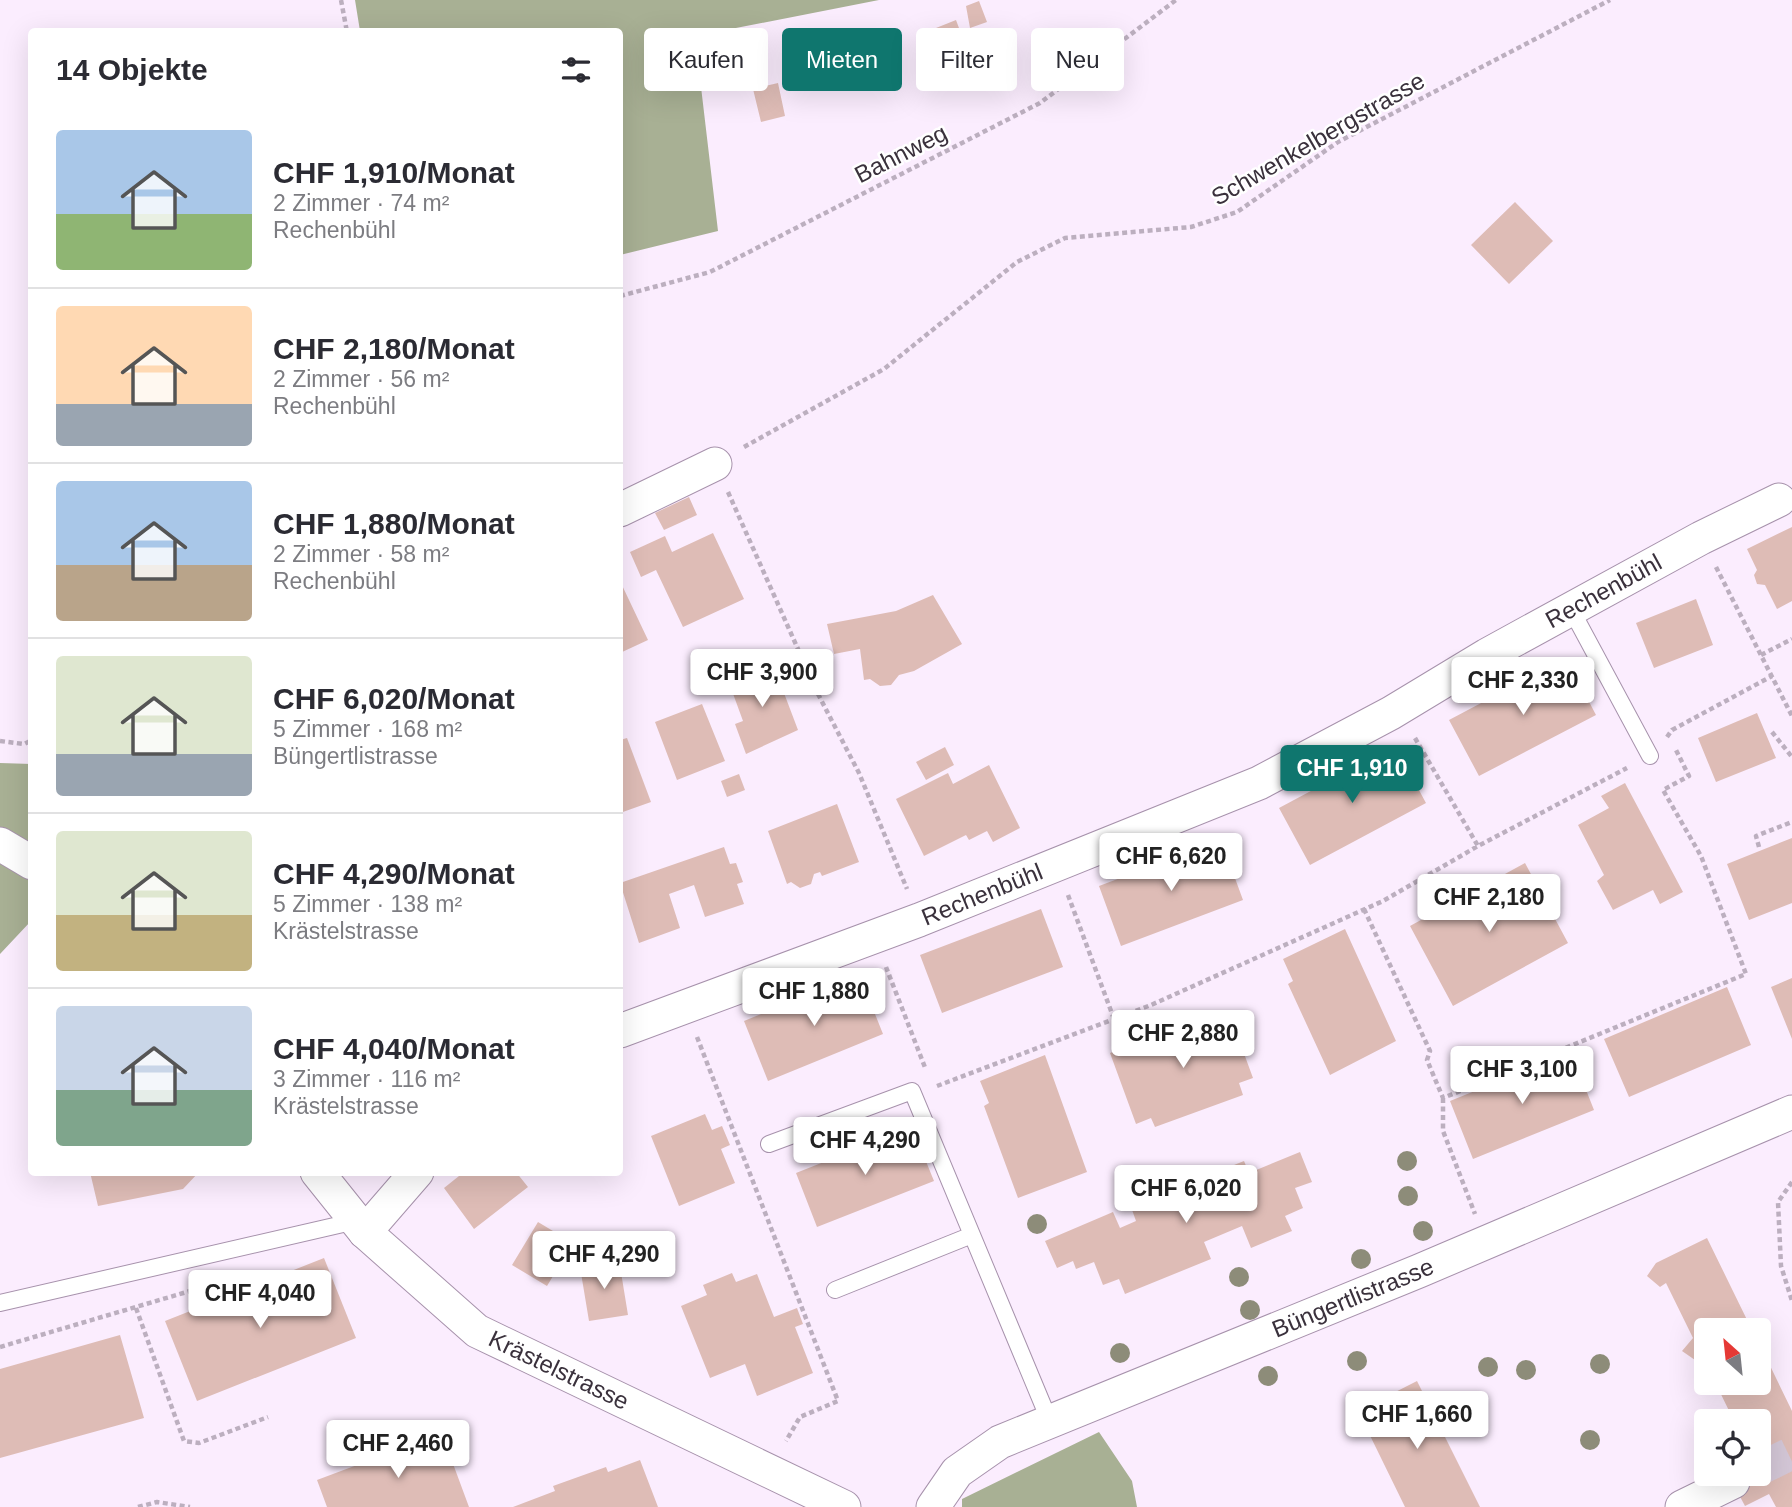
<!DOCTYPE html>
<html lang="de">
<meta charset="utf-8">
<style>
body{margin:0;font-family:Helvetica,sans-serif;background:#f2f2f3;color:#2b2b33;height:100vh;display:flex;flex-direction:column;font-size:26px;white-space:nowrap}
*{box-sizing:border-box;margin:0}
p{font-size:23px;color:#7c7c81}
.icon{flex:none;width:38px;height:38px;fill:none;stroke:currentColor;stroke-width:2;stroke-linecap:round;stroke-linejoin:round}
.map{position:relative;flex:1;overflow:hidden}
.sheet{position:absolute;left:28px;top:28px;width:595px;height:1148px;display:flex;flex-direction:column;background:#fff;border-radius:7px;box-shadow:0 7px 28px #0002}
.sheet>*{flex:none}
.banner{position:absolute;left:644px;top:28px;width:665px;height:63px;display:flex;gap:14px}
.needle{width:46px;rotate:333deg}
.fabs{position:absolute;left:1694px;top:1318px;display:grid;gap:14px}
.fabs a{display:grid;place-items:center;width:77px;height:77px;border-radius:7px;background:#fff;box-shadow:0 7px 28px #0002;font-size:35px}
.price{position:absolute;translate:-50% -60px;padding:0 16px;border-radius:7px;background:#fff;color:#222;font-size:23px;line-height:46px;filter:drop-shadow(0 2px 4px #0008)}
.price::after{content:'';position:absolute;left:50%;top:42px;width:21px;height:16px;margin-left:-10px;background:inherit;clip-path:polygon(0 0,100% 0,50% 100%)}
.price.selected{background:#0f766e;color:#fff}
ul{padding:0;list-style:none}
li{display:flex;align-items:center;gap:21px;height:175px;padding:0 28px}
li+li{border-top:2px solid #e1e1e2}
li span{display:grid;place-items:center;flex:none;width:196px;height:140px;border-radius:7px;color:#555}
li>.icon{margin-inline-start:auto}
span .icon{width:84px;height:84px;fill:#fffc;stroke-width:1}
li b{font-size:30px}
h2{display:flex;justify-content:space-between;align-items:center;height:84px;padding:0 28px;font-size:30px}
.chip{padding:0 24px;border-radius:7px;background:#fff;box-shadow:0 7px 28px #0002;font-size:24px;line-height:63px}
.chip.selected{background:#0f766e;color:#fff}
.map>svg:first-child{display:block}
</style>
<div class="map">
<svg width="1792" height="1507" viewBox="0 0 1792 1507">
<rect width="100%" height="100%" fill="#fbedfe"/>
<path fill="#a8b094" d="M355 0H879L695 36 718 231 620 255V32L360 31Z
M0 763 32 764 31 921 0 954Z
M1099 1432 1132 1481 1137 1507H962V1499Z"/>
<path fill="#debcb6" d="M979 1 987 22 970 28 966 6Z
M956 20 969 55 939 66 926 32Z
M880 43 894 75 865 87 852 56Z
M778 83 785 116 761 122 753 89Z
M1515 202 1553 241 1509 284 1471 245Z
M689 497 697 515 664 530 655 513Z
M1792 527V601L1777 609 1765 585 1757 584 1754 575 1757 570 1747 549Z
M713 533 744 599 683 627 656 570 641 577 630 552 665 536 672 552Z
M620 581 648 640 620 653Z
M933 595 962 644 914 671 899 675 891 685 880 686 870 679 864 680 860 649 834 654 827 624 896 611Z
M1696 599 1713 645 1654 668 1636 623Z
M1566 658 1596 715 1479 776 1449 720Z
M773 664 798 730 746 754 735 724 743 721 728 680Z
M702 704 725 761 677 780 655 722Z
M1757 713 1776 758 1716 782 1698 738Z
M627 738 651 802 620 813 623 819 620 820V740Z
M1395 746 1426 803 1310 865 1279 808Z
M945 747 954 765 926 780 916 762Z
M989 765 1020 828 993 842 987 831 969 840 966 835 924 856 896 799 948 773 953 784Z
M739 774 745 790 727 797 721 781Z
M1625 783 1683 892 1660 904 1653 890 1613 910 1597 881 1604 875 1578 825 1609 808 1601 796Z
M837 804 859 862 822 876 820 872 814 874 811 884 800 888 791 882 787 884 768 831Z
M1792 838V903L1749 920 1727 864Z
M1221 840 1243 900 1121 946 1099 886Z
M724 847 730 864 736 863 743 882 737 884 744 904 705 917 694 885 669 894 680 928 639 943 620 883Z
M1525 863 1568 943 1453 1006 1410 926Z
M1041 909 1063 967 942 1013 920 955Z
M1345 929 1396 1041 1330 1075 1288 984 1293 981 1283 959Z
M859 974 883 1034 768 1081 744 1021Z
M1792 978V1039L1771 987Z
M1727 987 1751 1045 1629 1097 1604 1039Z
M1228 1010 1253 1078 1239 1083 1243 1095 1155 1127 1151 1118 1136 1124 1110 1053Z
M1571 1052 1594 1110 1473 1159 1450 1101Z
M1045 1055 1087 1172 1018 1198 984 1106 989 1103 980 1081Z
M705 1114 712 1130 722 1126 730 1145 721 1149 735 1183 679 1206 651 1136Z
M912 1127 934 1181 817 1227 796 1173Z
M1300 1152 1312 1182 1295 1188 1303 1208 1285 1216 1292 1231 1251 1248 1242 1226 1204 1242 1211 1259 1125 1294 1119 1279 1103 1285 1094 1262 1076 1269 1073 1261 1057 1268 1045 1241 1113 1212 1120 1228 1136 1221 1131 1207 1198 1180 1204 1194 1225 1185 1219 1171 1244 1161 1249 1173Z
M90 1172H199L183 1189 98 1206Z
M464 1172H516L528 1187 474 1229 444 1188Z
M538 1222 573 1243 547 1286 512 1265Z
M1707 1238 1752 1330H1706L1704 1380 1695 1360 1682 1351 1693 1338 1666 1283 1660 1287 1647 1276 1656 1263Z
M324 1258 356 1338 197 1401 165 1321Z
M619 1260 628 1315 589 1321 580 1267Z
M732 1273 736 1282 757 1274 774 1317 797 1308 803 1324 795 1327 813 1373 757 1396 745 1364 710 1378 681 1306 707 1295 703 1285Z
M120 1335 144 1418 0 1458V1369Z
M1759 1343 1792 1411V1507H1776L1769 1494 1745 1506 1728 1474H1759V1421H1734L1715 1382H1759Z
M1417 1381 1480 1507H1405L1358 1411Z
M442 1434 469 1507H327L317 1480 357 1465 356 1460 396 1446 398 1451Z
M640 1460 658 1507H513L555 1491 553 1486 606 1467 608 1472Z"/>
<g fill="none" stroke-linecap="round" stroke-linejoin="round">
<path stroke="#d4c7d7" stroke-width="33" stroke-dasharray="33 17" stroke-linecap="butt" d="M1759 1469 1792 1453"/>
<g stroke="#a792ac" stroke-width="18">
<path id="lane" d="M1572 611 1650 756
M769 1144 912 1091 1050 1422
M835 1290 972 1235
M0 1303 356 1221"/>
</g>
<g stroke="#a792ac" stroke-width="35">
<g id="street">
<path d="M620 510 715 464"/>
<path d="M0 844 32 863"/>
<path id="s1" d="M620 1031 919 920 1259 783 1391 713 1487 655 1701 538 1779 500"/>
<path id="s2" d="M317 1172 365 1232 477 1331 844 1507"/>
<path d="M365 1232 417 1172"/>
<path id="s3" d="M933 1507 957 1472 1000 1442 1419 1271 1792 1112"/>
<path d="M1682 1507 1733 1482"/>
</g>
</g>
<path stroke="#bcafbf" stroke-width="4.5" stroke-dasharray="5 3.5" stroke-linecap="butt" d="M341 0 347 32
M620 296 710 272 1040 103 1176 0
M744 447 884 369 1017 262 1065 238 1191 227 1237 212 1338 142 1610 0
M728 492 818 694 859 773 907 889
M1716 567 1792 716
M1761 655 1792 639
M1772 732 1792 757
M1667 737 1672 730 1772 676
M1415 738 1478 846
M0 741 24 744 32 740
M1759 847 1756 836 1792 822
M1068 895 1114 1019
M1364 909 1430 1051 1427 1060 1443 1098 1746 974 1701 856 1663 790 1689 776 1675 748
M886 967 926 1070
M697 1037 838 1401 800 1417 786 1441
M937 1086 1151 1005 1383 901 1478 846 1627 768
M1443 1098V1131L1475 1214
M1792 1182 1778 1202 1781 1266 1792 1301
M136 1308 184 1441 199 1443 268 1417
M0 1347 241 1276
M138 1507 157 1502 190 1507"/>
<use href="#lane" stroke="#fff" stroke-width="16"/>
<use href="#street" stroke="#fff" stroke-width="33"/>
</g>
<g fill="#8d8c79">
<circle cx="1407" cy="1161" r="10"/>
<circle cx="1408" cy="1196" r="10"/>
<circle cx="1037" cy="1224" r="10"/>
<circle cx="1423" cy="1231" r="10"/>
<circle cx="1361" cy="1259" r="10"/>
<circle cx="1239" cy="1277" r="10"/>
<circle cx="1250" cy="1310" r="10"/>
<circle cx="1120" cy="1353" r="10"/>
<circle cx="1357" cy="1361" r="10"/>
<circle cx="1600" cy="1364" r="10"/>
<circle cx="1488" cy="1367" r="10"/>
<circle cx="1526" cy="1370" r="10"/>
<circle cx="1268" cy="1376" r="10"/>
<circle cx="1590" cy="1440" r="10"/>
</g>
<g text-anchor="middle" stroke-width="5" stroke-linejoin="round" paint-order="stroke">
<g font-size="24" fill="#3a313c" stroke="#fff">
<text transform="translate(1318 139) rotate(-30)" y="8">Schwenkelbergstrasse</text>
<text transform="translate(901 154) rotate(-27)" y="8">Bahnweg</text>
<text dy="8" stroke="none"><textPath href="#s1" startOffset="1080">Rechenbühl</textPath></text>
<text dy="8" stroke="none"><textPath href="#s1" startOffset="387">Rechenbühl</textPath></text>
<text dy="8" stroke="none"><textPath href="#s3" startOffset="476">Büngertlistrasse</textPath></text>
<text dy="8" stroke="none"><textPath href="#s2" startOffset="317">Krästelstrasse</textPath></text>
</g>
</g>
</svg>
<div class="fabs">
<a><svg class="needle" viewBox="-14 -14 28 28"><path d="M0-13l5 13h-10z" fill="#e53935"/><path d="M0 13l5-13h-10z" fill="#7c7c81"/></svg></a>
<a><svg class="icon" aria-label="locate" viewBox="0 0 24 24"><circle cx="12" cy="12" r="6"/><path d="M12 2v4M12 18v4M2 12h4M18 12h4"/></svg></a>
</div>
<b class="price" style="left:762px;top:709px">CHF 3,900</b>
<b class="price" style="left:1523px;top:717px">CHF 2,330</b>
<b class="price selected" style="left:1352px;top:805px">CHF 1,910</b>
<b class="price" style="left:1171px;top:893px">CHF 6,620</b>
<b class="price" style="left:1489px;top:934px">CHF 2,180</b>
<b class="price" style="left:814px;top:1028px">CHF 1,880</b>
<b class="price" style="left:1183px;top:1070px">CHF 2,880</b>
<b class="price" style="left:1522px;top:1106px">CHF 3,100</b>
<b class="price" style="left:865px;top:1177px">CHF 4,290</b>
<b class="price" style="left:1186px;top:1225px">CHF 6,020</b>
<b class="price" style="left:604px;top:1291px">CHF 4,290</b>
<b class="price" style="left:260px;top:1330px">CHF 4,040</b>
<b class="price" style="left:1417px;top:1451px">CHF 1,660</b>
<b class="price" style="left:398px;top:1480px">CHF 2,460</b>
<div class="banner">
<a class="chip">Kaufen</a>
<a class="chip selected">Mieten</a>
<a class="chip">Filter</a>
<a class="chip">Neu</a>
</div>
<section class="sheet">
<h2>14 Objekte<svg class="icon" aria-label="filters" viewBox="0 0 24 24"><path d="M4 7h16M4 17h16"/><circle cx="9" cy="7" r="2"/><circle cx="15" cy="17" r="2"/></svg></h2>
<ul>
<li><span style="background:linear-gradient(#a9c7e8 60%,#8fb573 0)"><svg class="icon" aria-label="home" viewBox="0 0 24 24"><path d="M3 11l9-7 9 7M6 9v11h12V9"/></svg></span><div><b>CHF 1,910/Monat</b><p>2 Zimmer · 74 m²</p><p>Rechenbühl</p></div></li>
<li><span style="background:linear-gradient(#ffd9b3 70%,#9aa5b1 0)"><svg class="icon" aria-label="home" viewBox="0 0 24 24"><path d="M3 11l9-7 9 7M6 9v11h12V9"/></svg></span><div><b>CHF 2,180/Monat</b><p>2 Zimmer · 56 m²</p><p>Rechenbühl</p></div></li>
<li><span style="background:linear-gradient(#a9c7e8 60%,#b9a48a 0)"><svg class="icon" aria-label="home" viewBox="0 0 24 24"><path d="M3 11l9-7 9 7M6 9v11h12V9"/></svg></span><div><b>CHF 1,880/Monat</b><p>2 Zimmer · 58 m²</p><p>Rechenbühl</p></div></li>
<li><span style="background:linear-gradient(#dfe7d0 70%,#9aa5b1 0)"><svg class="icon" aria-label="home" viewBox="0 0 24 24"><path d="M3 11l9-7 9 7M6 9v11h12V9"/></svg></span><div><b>CHF 6,020/Monat</b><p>5 Zimmer · 168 m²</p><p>Büngertlistrasse</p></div></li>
<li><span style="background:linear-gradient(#dfe7d0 60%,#c2b280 0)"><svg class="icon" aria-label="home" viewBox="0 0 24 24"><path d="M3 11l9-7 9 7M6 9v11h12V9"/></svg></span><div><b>CHF 4,290/Monat</b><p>5 Zimmer · 138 m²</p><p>Krästelstrasse</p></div></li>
<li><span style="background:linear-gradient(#c9d6e8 60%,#7fa58c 0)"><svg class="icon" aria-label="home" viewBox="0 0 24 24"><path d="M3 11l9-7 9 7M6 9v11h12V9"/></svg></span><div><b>CHF 4,040/Monat</b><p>3 Zimmer · 116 m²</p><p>Krästelstrasse</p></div></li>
</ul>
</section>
</div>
